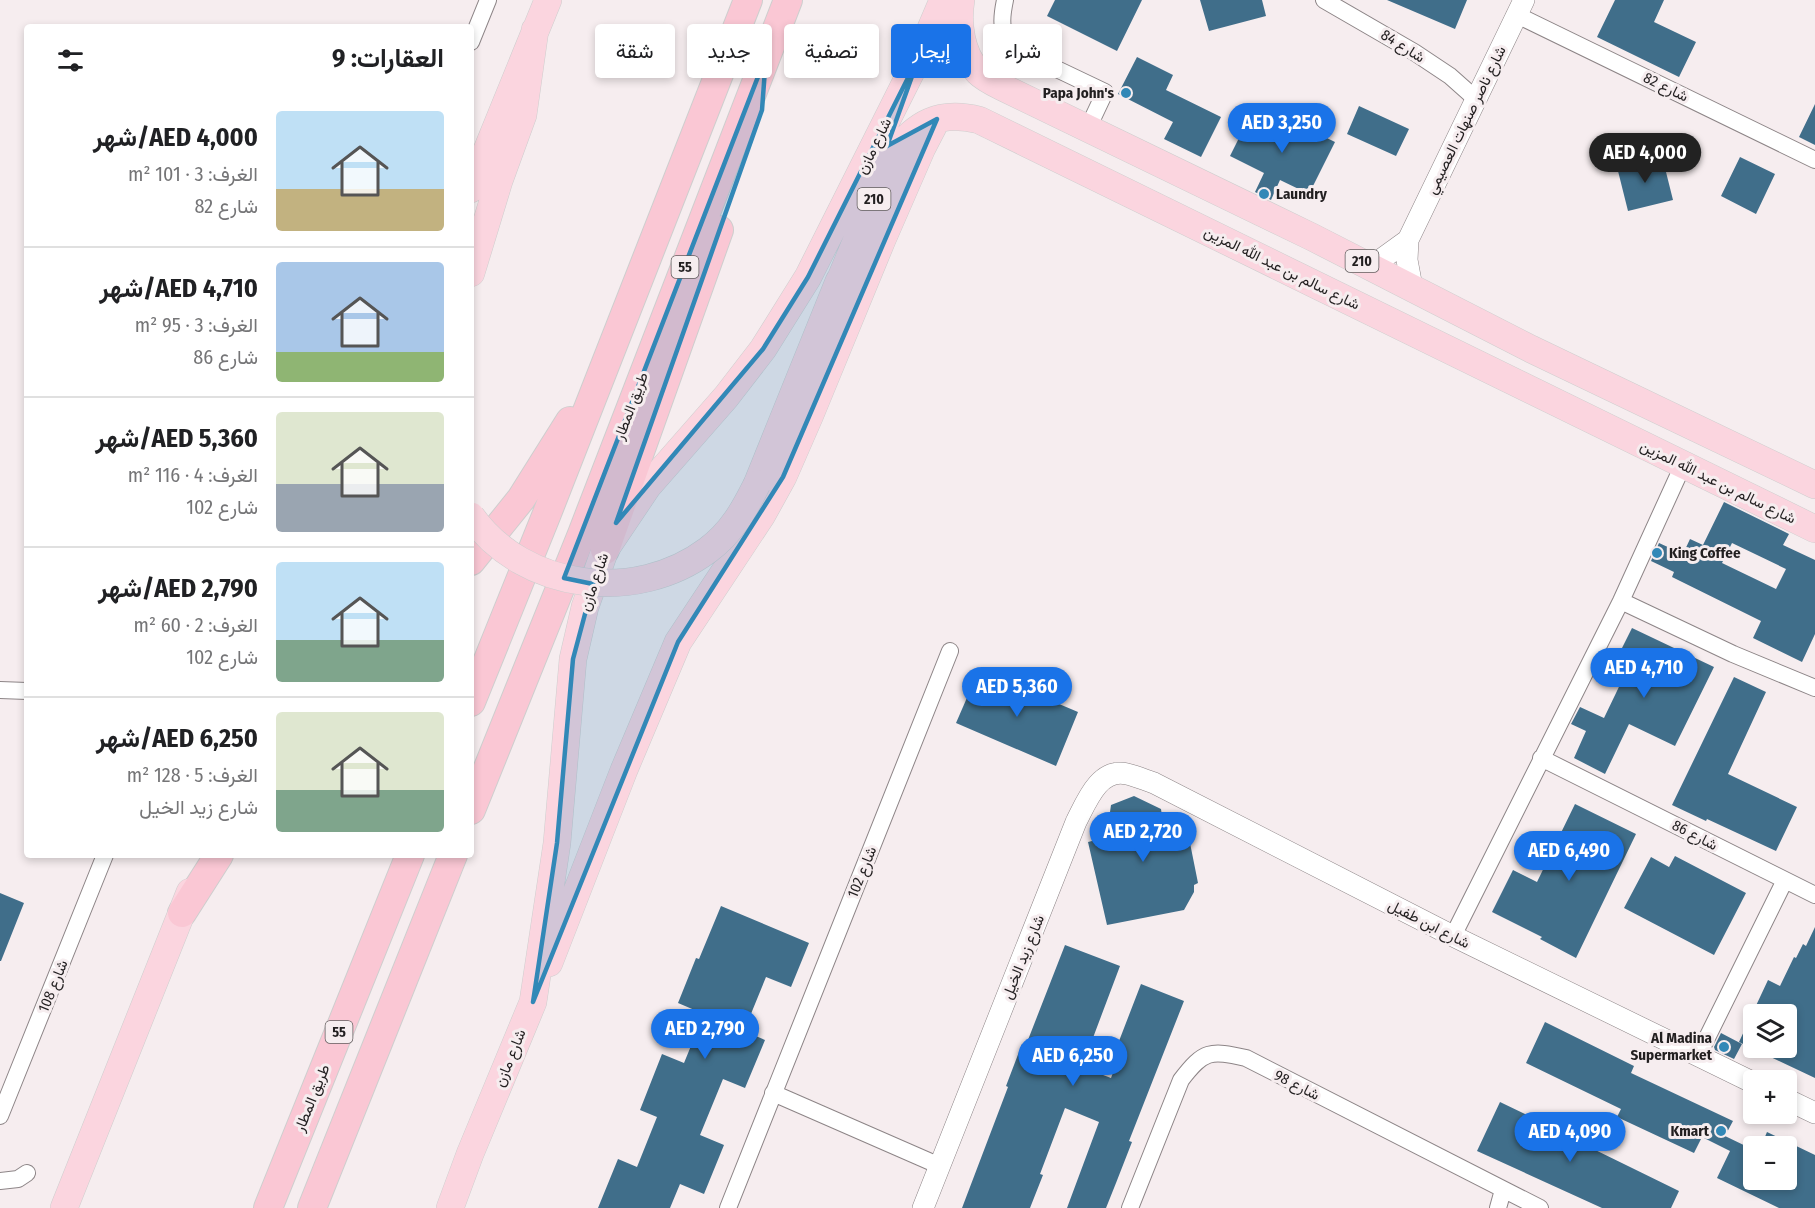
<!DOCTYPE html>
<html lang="ar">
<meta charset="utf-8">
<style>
body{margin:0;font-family:"Fira Sans Condensed",Vazirmatn,sans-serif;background:#f2f2f2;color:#202124;direction:rtl;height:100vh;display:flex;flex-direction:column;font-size:22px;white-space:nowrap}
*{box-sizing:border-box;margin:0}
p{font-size:20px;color:#757577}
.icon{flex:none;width:33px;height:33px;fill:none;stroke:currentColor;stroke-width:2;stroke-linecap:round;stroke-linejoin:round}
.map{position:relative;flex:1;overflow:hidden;direction:ltr}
.panel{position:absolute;left:24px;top:24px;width:450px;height:834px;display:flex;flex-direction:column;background:#fff;border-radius:6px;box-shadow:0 3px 9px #0003;direction:rtl}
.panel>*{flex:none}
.hud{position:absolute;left:492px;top:24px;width:570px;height:54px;direction:rtl;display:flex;gap:12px}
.controls{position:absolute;left:1743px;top:1004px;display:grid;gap:12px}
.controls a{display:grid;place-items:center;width:54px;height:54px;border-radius:6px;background:#fff;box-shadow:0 3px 9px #0003;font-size:30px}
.price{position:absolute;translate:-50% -51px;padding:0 14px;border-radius:21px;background:#1a73e8;color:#fff;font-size:20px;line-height:39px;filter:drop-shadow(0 2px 3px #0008)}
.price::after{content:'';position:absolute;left:50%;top:36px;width:18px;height:14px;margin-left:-9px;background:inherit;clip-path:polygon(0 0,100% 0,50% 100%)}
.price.selected{background:#222;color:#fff}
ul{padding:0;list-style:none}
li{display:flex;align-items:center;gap:18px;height:150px;padding:0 30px}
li+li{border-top:2px solid #e0e0e0}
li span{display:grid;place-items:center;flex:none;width:168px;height:120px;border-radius:6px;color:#555}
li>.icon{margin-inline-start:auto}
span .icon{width:72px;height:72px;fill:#fffc;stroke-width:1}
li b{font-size:26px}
h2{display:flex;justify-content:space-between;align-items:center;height:72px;padding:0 30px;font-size:26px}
.chip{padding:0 21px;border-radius:6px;background:#fff;box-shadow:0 3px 9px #0003;font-size:21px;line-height:54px}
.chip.selected{background:#1a73e8;color:#fff}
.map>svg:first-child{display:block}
</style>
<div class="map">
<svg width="1815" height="1208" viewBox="0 0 1815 1208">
<rect width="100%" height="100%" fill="#f6edef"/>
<path fill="#406e8a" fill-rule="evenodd" d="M1055 0H1142L1117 51 1047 16Z
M1200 0H1262L1266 16 1209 31Z
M1387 0H1467L1455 29Z
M1615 0H1664L1654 22 1696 42 1679 77 1597 37Z
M1137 57 1173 75 1166 90 1221 117 1201 157 1164 139 1173 122 1118 94Z
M1815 104V145L1799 137Z
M1359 106 1409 129 1396 156 1347 134Z
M1252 112 1292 131 1296 123 1335 142 1309 194 1280 180 1271 200 1255 192 1264 173 1230 156Z
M1662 156 1673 200 1628 211 1617 167Z
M1740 157 1775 174 1756 214 1721 196Z
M1724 502 1789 534 1783 545 1815 560V634L1802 662 1753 638 1761 621 1672 577 1674 572 1651 561 1659 543 1683 554 1690 539 1703 545ZM1732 543 1786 569 1776 589 1722 563Z
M1632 628 1714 667 1675 746 1629 724 1605 774 1574 758 1586 731 1571 724 1580 707 1604 718 1629 666 1616 660Z
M979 670 1078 712 1056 766 956 723Z
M1734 677 1766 692 1728 774 1797 807 1776 851 1707 819 1706 821 1672 805Z
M1134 796 1161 809 1162 816 1179 813 1181 824 1186 823 1198 883 1194 885V892L1184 910 1107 925 1088 842 1100 839 1098 827 1108 826 1111 805Z
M1575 804 1636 834 1576 958 1540 939 1542 937 1492 912 1513 870 1537 882Z
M1675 856 1746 893 1714 955 1624 908 1651 857 1669 867Z
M0 893 24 903 1 961H0Z
M721 906 809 943 791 987 766 977 744 1031 765 1040 745 1088 723 1079 700 1135 724 1145 704 1194 680 1184 670 1208H598L618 1159 637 1167 657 1117 640 1110 662 1054 684 1063 704 1014 678 1003 696 958 699 959Z
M1815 927V1078L1739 1042 1768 980 1780 986 1794 957 1796 958 1803 944 1806 946ZM1754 1014H1786V1047H1754Z
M1065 945 1120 966 1082 1067 1111 1078 1119 1056 1114 1054 1141 984 1184 1001 1129 1141 1132 1142 1116 1183 1106 1208H1067L1099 1122 1065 1108 1040 1174 1043 1175 1030 1208H962L1008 1087 1006 1086 1022 1044 1026 1045Z
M1545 1022 1634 1066 1631 1073 1733 1121 1725 1136 1754 1150V1179H1786V1146H1761L1767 1132 1815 1155V1208H1779L1717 1178 1730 1151 1702 1137 1694 1153 1617 1117 1621 1109 1526 1063Z
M1721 1033 1742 1044 1734 1059 1715 1050 1714 1047Z
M1500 1102 1548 1125 1550 1120 1582 1136 1579 1142 1679 1191 1671 1208H1602L1477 1151Z"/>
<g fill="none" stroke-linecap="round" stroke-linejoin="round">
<g stroke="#8d8587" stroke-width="18">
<path id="minor" d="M1005 0C1000 24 1000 33 1019 51L1105 92 1088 128
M1324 0 1414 52 1450 76 1477 100
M1517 15 1815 160
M471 42 488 0
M1621 601 1733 654 1815 688
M0 690 27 691
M1541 758 1815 895
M1453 936 1621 601 1683 465
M1698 1056 1785 880
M773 1093 940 1166
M0 1116 105 855
M0 1181 18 1179 27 1173
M728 1208 950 651
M1130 1208 1181 1080C1204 1050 1210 1050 1246 1058L1540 1208
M1498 1208 1503 1190"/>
</g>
<g stroke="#8d8587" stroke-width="22">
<path id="tertiary" d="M1372 266 1408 240
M1412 287 1407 260 1408 240 1524 0
M1786 1099 1815 1113
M923 1208 1076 822C1086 803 1099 767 1127 774 1136 776 1145 780 1154 783L1453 936 1754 1083"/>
</g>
<g stroke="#cecece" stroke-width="28">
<path id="primary" d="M961 0C957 24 961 53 978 72 984 78 994 83 1002 87L1312 237 1531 349 1815 485
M471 189 548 0
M471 273 499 181 523 115 535 30
M833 297 892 155C916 123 939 110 979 120L1815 529
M757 484 839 281
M549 963 624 770 678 642 762 515 783 477 810 415 882 240 922 148 937 119
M64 1208 190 892
M450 1208 470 1154 533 1002 557 843 573 659 585 607 605 550 648 486 726 397 763 349 808 277 920 54 943 0"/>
</g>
<g stroke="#cecece" stroke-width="30">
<path id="trunk" d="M605 550 719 230
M471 561 521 499 570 421
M471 702 546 516 748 0
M471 810 582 534 788 0
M182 913 219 855
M268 1208 410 855
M312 1208 453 855"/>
</g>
<use href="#minor" stroke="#fff" stroke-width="16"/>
<use href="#tertiary" stroke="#fff" stroke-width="21"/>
<use href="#primary" stroke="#fbd5df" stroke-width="27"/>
<use href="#trunk" stroke="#fac7d4" stroke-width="28"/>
<g stroke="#cecece" stroke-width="28" stroke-linecap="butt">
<path id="primary-bridge" d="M471 516C524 591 636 604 708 550 732 532 744 510 757 484"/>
</g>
<use href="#primary-bridge" stroke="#fbd5df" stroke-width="27"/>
</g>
<path fill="#3288b7" fill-opacity="0.2" stroke="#3288b7" stroke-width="4.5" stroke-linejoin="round" d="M920 54 887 146 937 119 783 477 678 642 533 1002 557 843 573 659 593 584 564 578 766 56 762 110 616 523 763 349 808 277Z"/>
<g fill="#3288b7" stroke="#f6edef" stroke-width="2">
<circle cx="1126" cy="93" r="6"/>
<circle cx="1264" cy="194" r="6"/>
<circle cx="1657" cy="553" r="6"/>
<circle cx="1724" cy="1047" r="6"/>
<circle cx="1721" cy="1131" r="6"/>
</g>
<g text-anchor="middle" stroke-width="6" stroke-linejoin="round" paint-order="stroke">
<g fill="#f6edef" stroke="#625d5e" stroke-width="1.5">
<rect x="857.5" y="188" width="33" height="22" rx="4.5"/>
<rect x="1345.5" y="250" width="33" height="22" rx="4.5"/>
<rect x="671.5" y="256" width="27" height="22" rx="4.5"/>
<rect x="325.5" y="1021" width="27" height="22" rx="4.5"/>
</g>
<g font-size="14" font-weight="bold" fill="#221f20">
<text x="874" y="204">210</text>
<text x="1362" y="266">210</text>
<text x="685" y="272">55</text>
<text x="339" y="1037">55</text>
</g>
<g font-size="15" fill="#221f20" stroke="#f6edef">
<text transform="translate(1403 46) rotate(32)" y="5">شارع 84</text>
<text transform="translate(1666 87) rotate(26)" y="5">شارع 82</text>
<text transform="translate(1466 120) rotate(-64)" y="5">شارع ناصر صنهات العصيمي</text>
<text transform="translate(874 146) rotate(-64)" y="5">شارع مازن</text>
<text transform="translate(1282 268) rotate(26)" y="5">شارع سالم بن عبد الله المزين</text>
<text transform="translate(631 406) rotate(-69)" y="5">طريق المطار</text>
<text transform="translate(1718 482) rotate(26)" y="5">شارع سالم بن عبد الله المزين</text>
<text transform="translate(594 582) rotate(-71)" y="5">شارع مازن</text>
<text transform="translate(1695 835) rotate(27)" y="5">شارع 86</text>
<text transform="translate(862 872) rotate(-68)" y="5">شارع 102</text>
<text transform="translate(1429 924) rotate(27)" y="5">شارع ابن طفيل</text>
<text transform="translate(1023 957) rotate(-68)" y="5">شارع زيد الخيل</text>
<text transform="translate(53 986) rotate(-68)" y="5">شارع 108</text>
<text transform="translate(510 1058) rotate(-68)" y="5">شارع مازن</text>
<text transform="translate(1297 1085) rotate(27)" y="5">شارع 98</text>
<text transform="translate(312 1098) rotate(-68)" y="5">طريق المطار</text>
</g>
<g font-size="15" font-weight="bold" fill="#221f20" stroke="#f6edef" text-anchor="end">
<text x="1114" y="98">Papa John's</text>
<text x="1276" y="199" text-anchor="start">Laundry</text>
<text x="1669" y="558" text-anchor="start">King Coffee</text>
<text x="1712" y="1043">Al Madina<tspan x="1712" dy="17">Supermarket</tspan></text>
<text x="1709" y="1136">Kmart</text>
</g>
</g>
</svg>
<div class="controls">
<a><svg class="icon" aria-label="layers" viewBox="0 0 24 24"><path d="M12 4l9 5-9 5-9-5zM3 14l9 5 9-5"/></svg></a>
<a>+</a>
<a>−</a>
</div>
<b class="price" style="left:1282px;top:154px">AED 3,250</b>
<b class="price selected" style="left:1645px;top:184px">AED 4,000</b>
<b class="price" style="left:1644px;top:699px">AED 4,710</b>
<b class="price" style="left:1017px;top:718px">AED 5,360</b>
<b class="price" style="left:1143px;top:863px">AED 2,720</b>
<b class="price" style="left:1569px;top:882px">AED 6,490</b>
<b class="price" style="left:705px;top:1060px">AED 2,790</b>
<b class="price" style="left:1073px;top:1087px">AED 6,250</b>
<b class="price" style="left:1570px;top:1163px">AED 4,090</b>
<div class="hud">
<a class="chip">شراء</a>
<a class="chip selected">إيجار</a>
<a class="chip">تصفية</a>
<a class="chip">جديد</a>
<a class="chip">شقة</a>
</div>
<section class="panel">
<h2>العقارات: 9<svg class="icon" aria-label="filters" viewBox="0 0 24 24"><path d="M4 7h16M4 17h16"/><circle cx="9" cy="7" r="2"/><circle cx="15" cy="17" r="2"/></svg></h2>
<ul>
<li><span style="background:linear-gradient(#bfe0f5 65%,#c2b280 0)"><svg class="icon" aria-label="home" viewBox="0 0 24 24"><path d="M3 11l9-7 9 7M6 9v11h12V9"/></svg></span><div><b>AED 4,000/شهر</b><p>الغرف: 3 · 101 m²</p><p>شارع 82</p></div></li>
<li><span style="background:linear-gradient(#a9c7e8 75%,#8fb573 0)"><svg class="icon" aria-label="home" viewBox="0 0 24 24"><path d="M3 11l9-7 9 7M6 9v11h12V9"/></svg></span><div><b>AED 4,710/شهر</b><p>الغرف: 3 · 95 m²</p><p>شارع 86</p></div></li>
<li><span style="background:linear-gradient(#dfe7d0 60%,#9aa5b1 0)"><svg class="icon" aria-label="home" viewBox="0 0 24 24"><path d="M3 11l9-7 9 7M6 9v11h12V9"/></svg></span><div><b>AED 5,360/شهر</b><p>الغرف: 4 · 116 m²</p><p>شارع 102</p></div></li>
<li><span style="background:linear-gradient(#bfe0f5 65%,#7fa58c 0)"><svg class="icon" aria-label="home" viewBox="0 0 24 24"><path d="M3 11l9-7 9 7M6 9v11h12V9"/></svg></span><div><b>AED 2,790/شهر</b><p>الغرف: 2 · 60 m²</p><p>شارع 102</p></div></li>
<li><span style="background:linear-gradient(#dfe7d0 65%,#7fa58c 0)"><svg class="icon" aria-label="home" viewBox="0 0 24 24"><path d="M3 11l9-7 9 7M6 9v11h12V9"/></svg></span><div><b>AED 6,250/شهر</b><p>الغرف: 5 · 128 m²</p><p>شارع زيد الخيل</p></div></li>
</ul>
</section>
</div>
